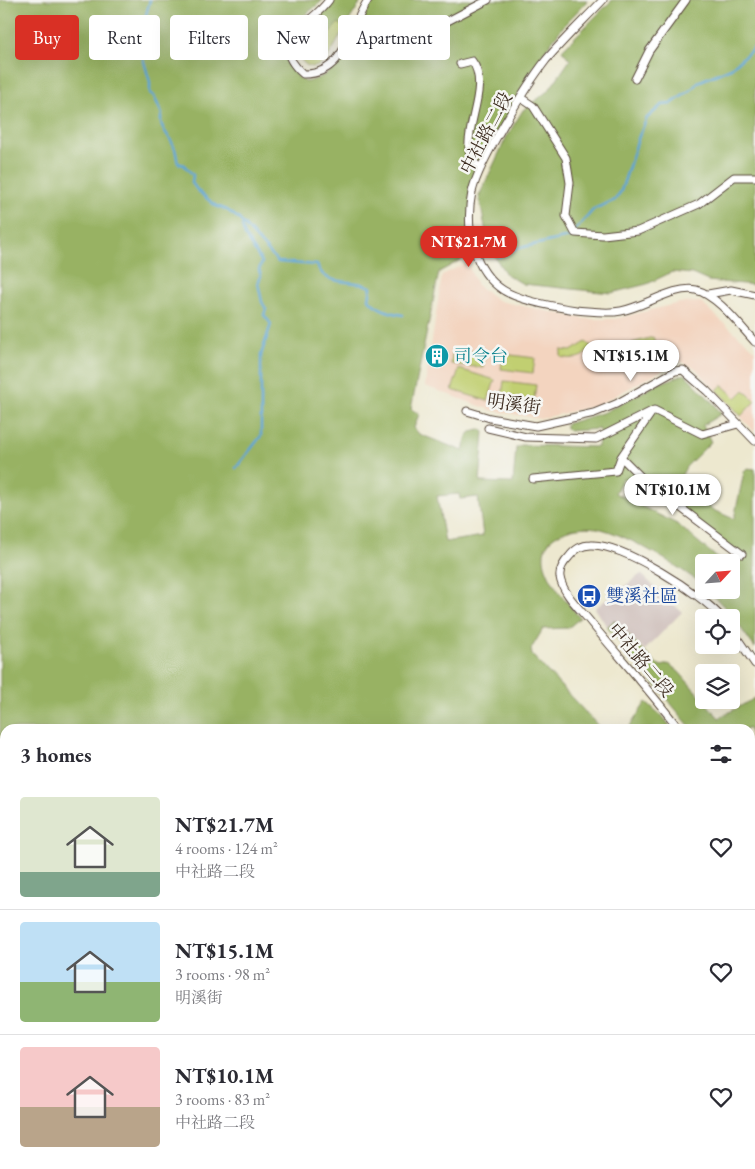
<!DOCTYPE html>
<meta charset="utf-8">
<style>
body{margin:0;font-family:"EB Garamond","Noto Serif TC",serif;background:#f2f2f3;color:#2b2b33;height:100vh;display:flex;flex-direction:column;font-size:19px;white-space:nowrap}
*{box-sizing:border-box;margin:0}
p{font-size:16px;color:#7c7c81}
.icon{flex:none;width:28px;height:28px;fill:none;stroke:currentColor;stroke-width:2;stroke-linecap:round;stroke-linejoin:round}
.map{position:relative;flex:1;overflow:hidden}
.details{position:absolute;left:0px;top:724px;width:755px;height:446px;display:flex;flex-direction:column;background:#fff;border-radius:15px 15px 0 0;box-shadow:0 5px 20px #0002}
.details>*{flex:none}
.guide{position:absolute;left:15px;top:15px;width:500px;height:45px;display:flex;gap:10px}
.needle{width:32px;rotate:64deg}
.fabs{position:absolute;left:695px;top:554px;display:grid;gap:10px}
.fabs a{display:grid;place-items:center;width:45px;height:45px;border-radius:5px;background:#fff;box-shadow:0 5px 20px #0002;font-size:25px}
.price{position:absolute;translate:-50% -42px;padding:0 11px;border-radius:18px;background:#fff;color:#222;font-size:16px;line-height:32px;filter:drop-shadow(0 1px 2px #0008)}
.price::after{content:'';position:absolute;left:50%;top:30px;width:15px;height:11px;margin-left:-8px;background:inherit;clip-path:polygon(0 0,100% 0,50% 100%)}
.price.active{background:#d93025;color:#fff}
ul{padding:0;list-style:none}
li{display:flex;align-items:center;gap:15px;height:125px;padding:0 20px}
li+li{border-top:1px solid #e1e1e2}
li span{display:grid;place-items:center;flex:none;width:140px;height:100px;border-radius:5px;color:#555}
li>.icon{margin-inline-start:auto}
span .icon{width:60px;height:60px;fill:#fffc;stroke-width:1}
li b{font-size:21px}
h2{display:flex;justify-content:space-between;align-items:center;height:60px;padding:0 20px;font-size:21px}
.tag{padding:0 18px;border-radius:5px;background:#fff;box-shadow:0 5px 20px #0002;font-size:18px;line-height:45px}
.tag.active{background:#d93025;color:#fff}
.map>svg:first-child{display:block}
</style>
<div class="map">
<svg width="755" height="1169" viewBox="0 0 755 1169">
<rect width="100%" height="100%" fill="#f6f6f2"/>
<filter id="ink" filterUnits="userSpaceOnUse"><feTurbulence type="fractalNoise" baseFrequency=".02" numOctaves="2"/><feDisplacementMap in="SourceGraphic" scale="10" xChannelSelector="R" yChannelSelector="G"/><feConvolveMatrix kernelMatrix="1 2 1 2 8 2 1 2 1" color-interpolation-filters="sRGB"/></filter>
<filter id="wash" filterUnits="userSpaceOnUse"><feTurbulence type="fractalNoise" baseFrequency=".0096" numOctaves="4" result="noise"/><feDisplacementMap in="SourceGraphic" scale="20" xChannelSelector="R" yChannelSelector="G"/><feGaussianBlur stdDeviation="1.12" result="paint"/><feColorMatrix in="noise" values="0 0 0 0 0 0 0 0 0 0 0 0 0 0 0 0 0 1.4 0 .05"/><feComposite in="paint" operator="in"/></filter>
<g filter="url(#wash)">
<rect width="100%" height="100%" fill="#ede8cf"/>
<path fill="#f3d4bf" d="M467 263 477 285 499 301 585 319H615L679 303 700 302 755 350V432L695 368 679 361 598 405 540 419 491 410 425 386 442 275Z"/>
<path fill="#cfc0bb" d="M641 574 682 612 645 650 614 621 607 627 595 608Z"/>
<path fill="#c1cf71" stroke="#7e7c48" d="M338 22 345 27C339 37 334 49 327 58 313 76 299 64 296 46L311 31 322 36 330 33Z
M653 337 657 348 644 364 635 357 632 343Z
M586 342 591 346C585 359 573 360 561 357V350L571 351Z
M453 349 485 353 483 368 451 364Z
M503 354 535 358 533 373 501 369Z
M459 369 495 380 488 401 452 390Z
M504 381 536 385 534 400 502 396Z
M722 385 736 398 744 390 755 401 741 416 717 390Z"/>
<path fill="#98b263" stroke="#6a6e40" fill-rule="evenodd" d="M0 0H323C313 9 298 20 290 29 276 48 288 73 306 82 348 73 353 33 374 0H588L565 24 538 60 521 89 471 187 472 254 439 272 411 409 419 414 414 428 419 434 463 451C466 439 466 430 481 429L484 432 480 482 513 483 516 448 521 445 598 447 600 429 569 431 566 428V424L605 412 658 384 685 374 715 405 721 414 703 425 711 442 686 467 677 484 713 510 734 519 744 472 747 468 755 469V648L730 613 708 590H731V562H728L735 553 693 520 623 478 615 493 677 524 722 562H704V586C680 567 627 534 597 528 583 526 569 528 557 535 523 556 564 598 580 618L568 628 543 629 531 649 532 655 601 729H5V1005L0 1007ZM459 494 460 499 478 497 483 536 445 542 437 496Z
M335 0H362L345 27 338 23 330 33 322 36 311 31 316 19Z
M612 0H755V285L708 281 692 274 672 272 647 284 611 293 523 284 506 274 489 248 479 196 507 136 523 110 549 90 570 60 562 50Z
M614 620 655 663 662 666 669 664 679 672 719 718 755 698V847L750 840V729H692L607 627Z
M646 702 664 718 672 729H628Z
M750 864 755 870V1169H34L33 1165H750Z"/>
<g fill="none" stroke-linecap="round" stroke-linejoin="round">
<path stroke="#5da5d4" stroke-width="2.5" d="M150 0 140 37 142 55 150 82V93L154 96 162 114C157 127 170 135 174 147 177 152 176 158 178 163L184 165 193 175 192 183 198 191 216 206 227 210 238 218 278 262 317 265C326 289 351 277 371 287L369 299C376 309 391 313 403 315
M499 257 515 249 569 237 594 209 615 200 621 191 639 136 647 118 662 105 671 104 692 89 698 82 731 68 755 47
M236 468 261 436V355L271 324 264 315 266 309 262 302 258 283 261 276 259 270 262 262 245 236 242 226
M0 819 5 815
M0 901 5 900
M0 917 5 920"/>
</g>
</g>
<g filter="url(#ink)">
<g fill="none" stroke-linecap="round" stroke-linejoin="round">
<g stroke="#564639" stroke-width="9">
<path id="minor" d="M329 0C311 26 264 39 303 74 345 75 349 29 368 0
M603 0C584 20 564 39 546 60 526 86 479 161 472 192 465 226 472 270 503 290 520 301 556 307 576 310 591 311 606 314 621 311 644 307 675 285 696 290 717 295 740 326 755 342
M417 37 488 0
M460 64 472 61C495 91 448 149 481 168
M635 79 649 51 686 0
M521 98 533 106 566 158 570 183 566 216 575 233 603 235 638 231 699 204 734 177H755
M708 294 731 290 755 295
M467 411 490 418 536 426 594 413 616 404 675 371 683 370 707 391 755 441
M488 428 526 437 596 439 654 410 702 434 738 424
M621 457 644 480 742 554
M533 479 616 471 621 457 652 412
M731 629 755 664
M679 729C652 693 621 659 592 624 582 611 562 593 560 577 559 570 564 562 569 557 574 550 582 545 591 545 622 543 702 594 722 618
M750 856 755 863
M0 1071 3 1029 5 1025
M3 1169 2 1161 5 1152"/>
</g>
<use href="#minor" stroke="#fff" stroke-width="7"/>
</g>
</g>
<defs>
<g id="building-disc" transform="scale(1.25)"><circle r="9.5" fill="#0f9aa8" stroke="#f6f6f2"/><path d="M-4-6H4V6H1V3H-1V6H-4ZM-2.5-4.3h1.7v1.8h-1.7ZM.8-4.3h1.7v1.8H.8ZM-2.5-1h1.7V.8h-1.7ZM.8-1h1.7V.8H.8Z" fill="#fff"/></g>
<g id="bus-disc" transform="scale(1.25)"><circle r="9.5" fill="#1a4fb4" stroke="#f6f6f2"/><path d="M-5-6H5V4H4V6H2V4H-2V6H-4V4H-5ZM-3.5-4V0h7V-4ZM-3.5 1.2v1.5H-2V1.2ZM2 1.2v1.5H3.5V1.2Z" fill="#fff"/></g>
</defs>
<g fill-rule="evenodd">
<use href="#building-disc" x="437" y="356"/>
<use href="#bus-disc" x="589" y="596"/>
</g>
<g text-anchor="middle" stroke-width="5" stroke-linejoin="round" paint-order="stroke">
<g font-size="18" fill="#3b2a1e" stroke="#f6f6f2">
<text transform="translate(486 133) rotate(-62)" y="6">中社路二段</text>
<text transform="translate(514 404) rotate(8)" y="6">明溪街</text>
<text transform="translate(641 660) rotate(50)" y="6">中社路二段</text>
</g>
<g font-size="18" fill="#0d838f" stroke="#f6f6f2" text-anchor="start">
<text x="454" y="362">司令台</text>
</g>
<g font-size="18" fill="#164399" stroke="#f6f6f2" text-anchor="start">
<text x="606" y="602">雙溪社區</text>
</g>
</g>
</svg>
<div class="fabs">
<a><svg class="needle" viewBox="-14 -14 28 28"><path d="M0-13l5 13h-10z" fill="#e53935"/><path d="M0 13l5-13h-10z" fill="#7c7c81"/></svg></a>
<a><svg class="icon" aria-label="locate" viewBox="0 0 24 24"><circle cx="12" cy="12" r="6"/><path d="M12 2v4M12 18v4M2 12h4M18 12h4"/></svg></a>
<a><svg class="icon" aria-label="layers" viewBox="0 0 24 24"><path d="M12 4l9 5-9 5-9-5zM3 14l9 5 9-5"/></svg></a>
</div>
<b class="price active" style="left:469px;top:268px">NT$21.7M</b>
<b class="price" style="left:631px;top:382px">NT$15.1M</b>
<b class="price" style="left:673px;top:516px">NT$10.1M</b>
<div class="guide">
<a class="tag active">Buy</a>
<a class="tag">Rent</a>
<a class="tag">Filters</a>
<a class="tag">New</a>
<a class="tag">Apartment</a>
</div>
<section class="details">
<h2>3 homes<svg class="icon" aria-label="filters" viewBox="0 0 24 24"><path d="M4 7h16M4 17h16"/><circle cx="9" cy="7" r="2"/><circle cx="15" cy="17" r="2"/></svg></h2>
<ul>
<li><span style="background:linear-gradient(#dfe7d0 75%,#7fa58c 0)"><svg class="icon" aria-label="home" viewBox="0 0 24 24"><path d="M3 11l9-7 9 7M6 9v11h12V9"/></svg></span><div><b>NT$21.7M</b><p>4 rooms · 124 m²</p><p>中社路二段</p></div><svg class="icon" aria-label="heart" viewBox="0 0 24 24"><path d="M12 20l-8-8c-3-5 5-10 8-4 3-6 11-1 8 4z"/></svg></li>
<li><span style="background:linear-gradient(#bfe0f5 60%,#8fb573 0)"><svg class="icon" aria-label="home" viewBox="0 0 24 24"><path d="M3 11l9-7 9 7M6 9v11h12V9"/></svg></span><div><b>NT$15.1M</b><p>3 rooms · 98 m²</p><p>明溪街</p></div><svg class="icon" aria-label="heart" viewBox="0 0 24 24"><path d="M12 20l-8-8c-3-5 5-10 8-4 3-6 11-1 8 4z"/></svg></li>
<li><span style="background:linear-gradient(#f6c9c9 60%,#b9a48a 0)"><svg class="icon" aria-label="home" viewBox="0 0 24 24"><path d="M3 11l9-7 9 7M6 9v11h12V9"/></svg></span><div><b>NT$10.1M</b><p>3 rooms · 83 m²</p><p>中社路二段</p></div><svg class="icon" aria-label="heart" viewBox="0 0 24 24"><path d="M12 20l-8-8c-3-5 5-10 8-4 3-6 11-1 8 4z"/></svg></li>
</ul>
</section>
</div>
